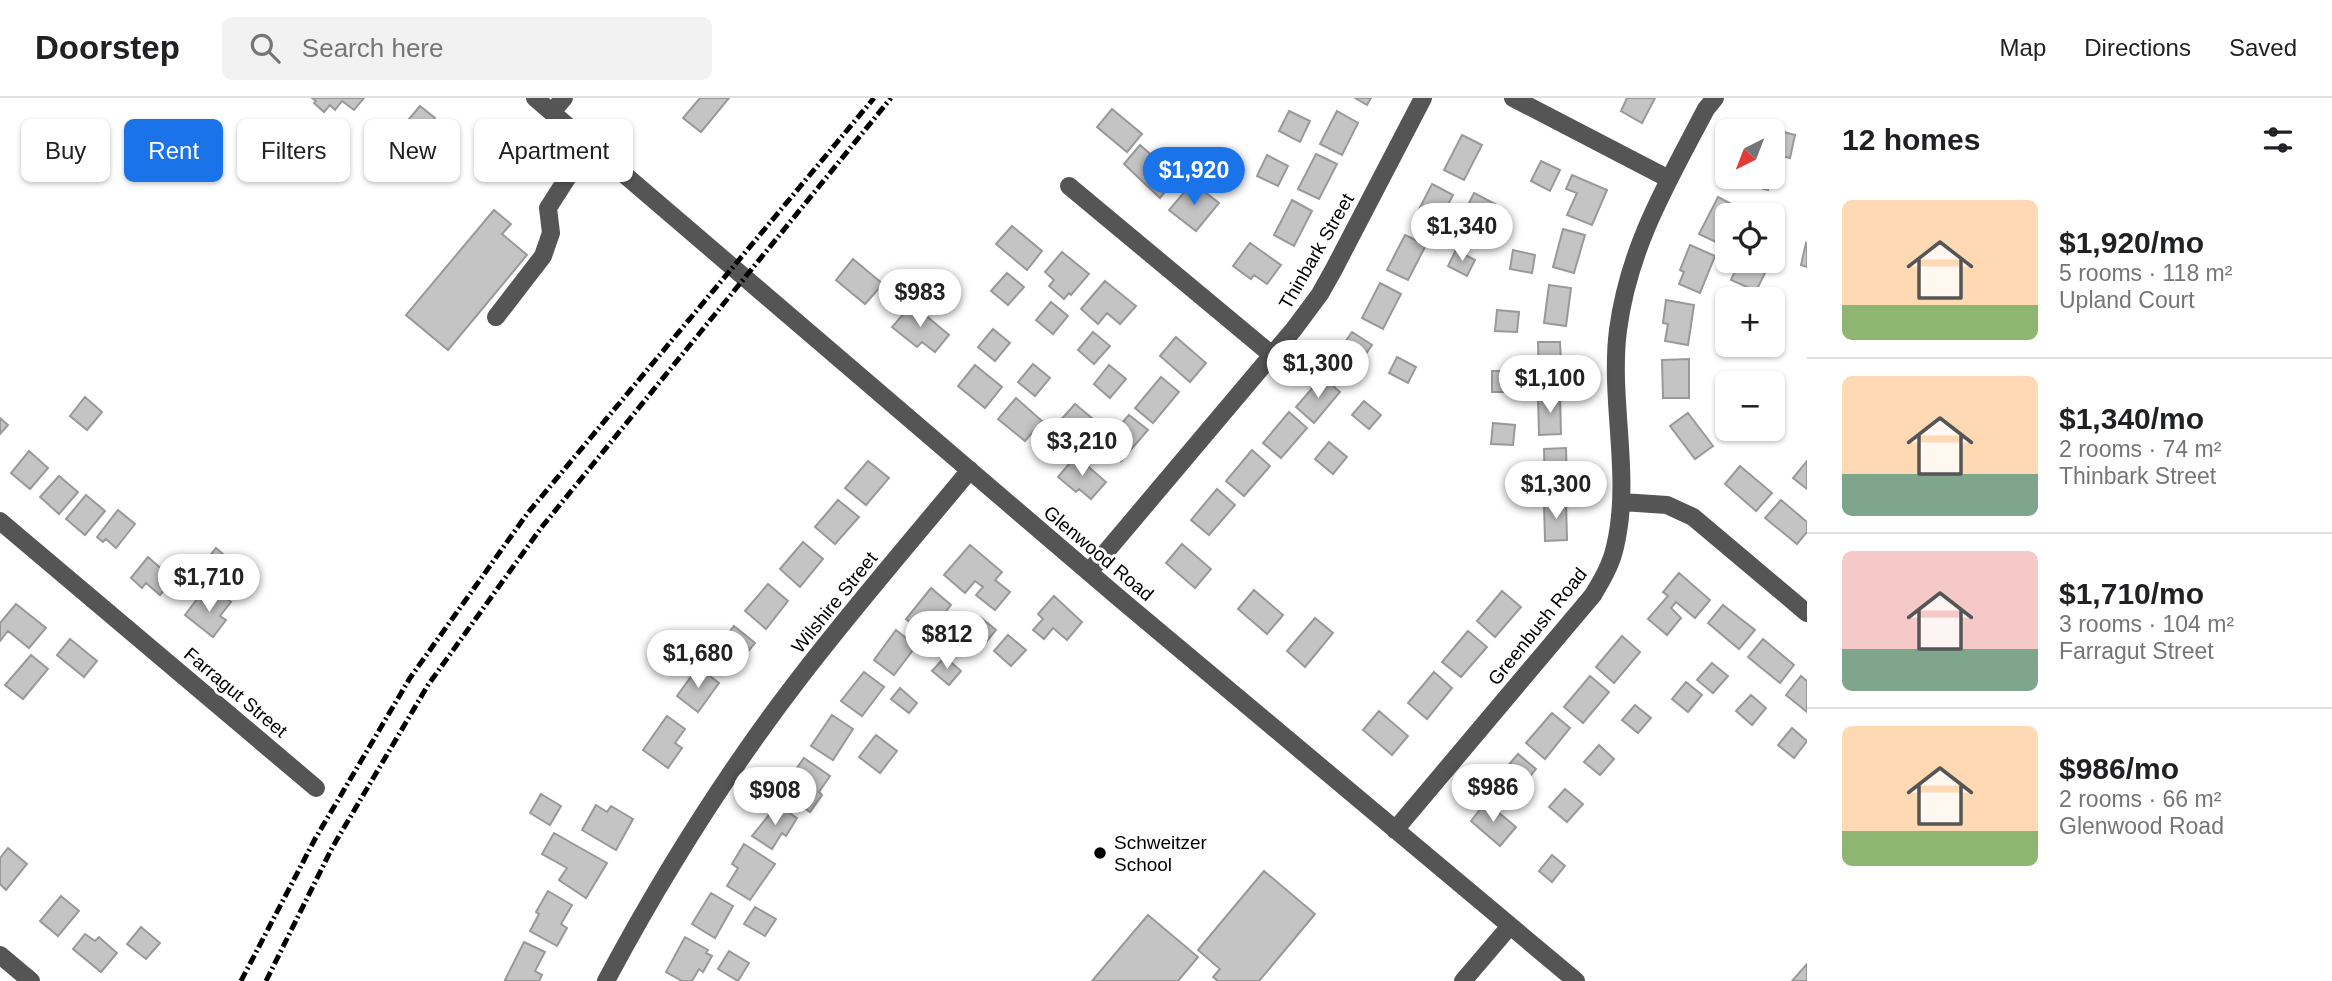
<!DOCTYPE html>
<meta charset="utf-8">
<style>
body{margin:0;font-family:Arial,sans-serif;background:#f2f2f2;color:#202124;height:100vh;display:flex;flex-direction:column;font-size:26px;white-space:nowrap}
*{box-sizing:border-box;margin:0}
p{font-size:23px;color:#757577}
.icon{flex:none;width:38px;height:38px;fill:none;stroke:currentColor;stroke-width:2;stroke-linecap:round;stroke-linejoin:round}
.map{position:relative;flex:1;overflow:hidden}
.drawer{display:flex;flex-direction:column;background:#fff;width:525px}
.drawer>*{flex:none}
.hud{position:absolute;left:21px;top:21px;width:665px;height:63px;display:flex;gap:14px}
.needle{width:46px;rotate:222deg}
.fabs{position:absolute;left:1715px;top:21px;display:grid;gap:14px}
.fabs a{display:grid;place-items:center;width:70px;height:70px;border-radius:10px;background:#fff;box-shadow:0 2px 5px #0004;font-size:35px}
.price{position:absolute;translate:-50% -60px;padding:0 16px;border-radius:24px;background:#fff;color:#222;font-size:23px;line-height:46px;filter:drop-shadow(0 2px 4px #0008)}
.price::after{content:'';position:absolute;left:50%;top:42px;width:21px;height:16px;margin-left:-10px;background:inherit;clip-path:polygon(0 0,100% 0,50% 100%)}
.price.selected{background:#1a73e8;color:#fff}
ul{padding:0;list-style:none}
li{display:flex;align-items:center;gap:21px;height:175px;padding:0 35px}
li+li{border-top:2px solid #e0e0e0}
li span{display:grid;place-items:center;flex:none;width:196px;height:140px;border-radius:10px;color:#555}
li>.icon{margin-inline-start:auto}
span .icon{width:84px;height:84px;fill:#fffc;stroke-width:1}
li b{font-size:30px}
h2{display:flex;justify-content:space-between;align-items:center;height:84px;padding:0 35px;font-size:30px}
.pill{padding:0 24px;border-radius:10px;background:#fff;box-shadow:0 2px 5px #0004;font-size:24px;line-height:63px}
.pill.selected{background:#1a73e8;color:#fff}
header{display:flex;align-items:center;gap:42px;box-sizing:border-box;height:98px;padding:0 35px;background:#fff;border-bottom:2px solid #e0e0e0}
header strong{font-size:33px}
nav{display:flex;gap:38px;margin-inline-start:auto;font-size:24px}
.search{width:490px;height:63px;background:#f2f2f2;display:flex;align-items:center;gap:18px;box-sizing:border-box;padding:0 24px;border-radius:10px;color:#757577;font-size:26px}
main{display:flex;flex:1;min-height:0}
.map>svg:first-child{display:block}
</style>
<header>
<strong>Doorstep</strong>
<div class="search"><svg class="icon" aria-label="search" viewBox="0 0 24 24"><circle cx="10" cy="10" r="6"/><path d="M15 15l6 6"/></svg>Search here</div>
<nav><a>Map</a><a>Directions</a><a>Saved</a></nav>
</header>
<main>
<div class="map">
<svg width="1807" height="883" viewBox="0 0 1807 883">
<rect width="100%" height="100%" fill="#fff"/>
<path fill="#c4c4c4" stroke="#999" stroke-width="2" d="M312 0H364L354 12 342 3 335 12 330 7 324 14 314 5 316 3Z
M700 0H729L701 34 683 20Z
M1355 0H1371L1367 7Z
M1627 0H1655L1642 25 1621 13Z
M420 8 435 20 425 33 443 48 423 72 390 44Z
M1112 11 1142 36 1127 54 1097 29Z
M1289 13 1310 23 1300 44 1279 33Z
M1337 13 1358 25 1342 57 1320 46Z
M1758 27 1795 37 1790 60 1777 57 1773 73V33H1756Z
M1462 37 1482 47 1464 82 1444 72Z
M1140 47 1177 79 1160 100 1124 66Z
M1316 56 1337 66 1319 101 1298 91Z
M1267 57 1288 68 1278 88 1257 78Z
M1541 63 1560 72 1550 93 1531 83Z
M1572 77 1607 92 1592 127 1567 117 1577 95 1566 91Z
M1746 79H1771L1768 92 1744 86Z
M1432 86 1453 97 1435 132 1414 121Z
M1196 87 1219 105 1196 133 1169 112 1187 91 1190 94Z
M1474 95 1495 106 1485 126 1464 115Z
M1718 99 1739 110 1735 117H1727V133L1720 146 1699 136Z
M1292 102 1312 113 1294 148 1274 137Z
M494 112 511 126 502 136 527 157 448 252 406 217Z
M1012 128 1042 153 1027 172 996 146Z
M1563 131 1585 137 1574 175 1553 169Z
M1405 137 1426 147 1408 182 1387 172Z
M1250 145 1281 167 1267 186 1254 177 1251 181 1233 168Z
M1806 145 1807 146V169L1801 167Z
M1690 147 1715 158 1700 195 1679 186 1684 174 1680 172Z
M1456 152 1475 162 1467 178 1448 168Z
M1513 152 1535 157 1532 175 1510 171Z
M1062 154 1089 176 1071 197 1069 195 1064 201 1049 188 1054 182 1045 174Z
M853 161 883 186 865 206 836 182Z
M1739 164 1765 175 1756 193 1731 182Z
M1007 175 1024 189 1008 207 991 193Z
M1105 183 1136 208 1120 226 1107 215 1098 226 1081 211Z
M1380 185 1401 196 1383 231 1362 220Z
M1549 187 1571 190 1566 228 1544 225Z
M1666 202 1694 207 1688 247 1665 243 1668 226 1663 225Z
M1051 204 1068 218 1053 236 1036 222Z
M912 206 949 237 935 254 922 244 917 249 892 229Z
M1721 208 1727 209V230L1716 227Z
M1497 212 1519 214 1517 234 1495 233Z
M993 231 1010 245 995 263 978 249Z
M1093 234 1110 248 1094 266 1078 252Z
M1352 234 1372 247 1349 280 1329 267Z
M1176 239 1206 265 1190 284 1160 258Z
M1538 244H1560L1562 283H1539Z
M1397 259 1416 269 1408 285 1389 275Z
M1689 261V300H1663L1662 262Z
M1033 266 1050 280 1035 298 1018 284Z
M975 267 1002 289 985 310 958 288Z
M1109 267 1126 281 1110 300 1094 286Z
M1492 273H1513V294H1492Z
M1161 279 1179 294 1153 325 1135 310Z
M1322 279 1340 294 1314 325 1296 309Z
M1560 297 1561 336 1539 337 1538 298Z
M85 299 102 314 87 332 70 318Z
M1016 300 1042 323 1025 343 998 321Z
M1364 303 1381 317 1369 331 1352 317Z
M1075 306 1092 320 1076 338 1059 324Z
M1289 314 1307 330 1281 360 1263 345Z
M1688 315 1713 348 1695 361 1670 328Z
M1129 317 1148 332 1121 363 1103 347Z
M0 320 8 327 0 336Z
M1493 325 1515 327 1513 347 1491 346Z
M1329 344 1347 359 1333 376 1315 361Z
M1566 350 1567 389 1545 390 1544 351Z
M1252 352 1270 368 1244 398 1226 383Z
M29 353 48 370 30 391 11 375Z
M1076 358 1106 384 1091 401 1079 391 1076 394 1058 379Z
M868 363 889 380 866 407 845 390Z
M1807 363V391L1793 380Z
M1740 368 1772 395 1756 413 1725 386Z
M59 378 78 394 59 416 40 399Z
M1217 391 1235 407 1209 437 1191 422Z
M86 397 105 413 85 437 66 421Z
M838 402 859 419 835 446 815 429Z
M1781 402 1807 424V434L1797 446 1765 420Z
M1566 403 1567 442 1545 443 1544 404Z
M118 412 135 426 116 450 106 441 103 444 97 439Z
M803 444 823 461 800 489 780 471Z
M1182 446 1211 471 1195 490 1166 465Z
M970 447 1002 474 995 482 1010 494 995 512 976 497 983 489 975 483 965 495 944 477Z
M216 450 230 462 205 492 191 481Z
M148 459 173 481 160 497 146 485 142 490 131 480Z
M1679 475 1710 502 1695 520 1676 504 1671 510 1681 520 1667 537 1648 521 1668 498 1663 494Z
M768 486 788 503 766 531 745 513Z
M931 490 951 507 926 538 906 521Z
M1254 492 1283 517 1267 536 1238 511Z
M1502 493 1521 509 1495 539 1477 523Z
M219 495 231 504 220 518 226 522 213 539 185 517 198 500 209 508Z
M1054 498 1082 524 1067 542 1053 530 1044 541 1033 532 1043 521 1038 516Z
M16 506 46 530 29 550 8 533 0 543V525Z
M1723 507 1755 532 1739 551 1708 525Z
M980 519 996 532 982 549 966 535Z
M1315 520 1333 535 1305 569 1287 553Z
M734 528 755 545 733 572 712 556Z
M896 532 916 548 894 577 874 562Z
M1468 533 1487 549 1461 579 1442 564Z
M1008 537 1026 552 1011 568 994 553Z
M1622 538 1640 554 1614 585 1596 569Z
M70 541 97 563 84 579 57 557Z
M1763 541 1794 567 1780 585 1748 559Z
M31 557 48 571 23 601 5 587Z
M945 559 961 573 949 587 932 573Z
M1712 565 1728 578 1713 595 1697 582Z
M698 569 719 585 698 614 677 598Z
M864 574 884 589 862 618 841 603Z
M1434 574 1452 590 1427 621 1408 605Z
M1590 578 1609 594 1583 625 1564 609Z
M1801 578 1807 583V614L1786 597Z
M1686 584 1702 597 1688 614 1672 601Z
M900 590 917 605 909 615 891 601Z
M1751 597 1766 610 1752 627 1736 613Z
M1635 607 1651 620 1638 635 1622 622Z
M1379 613 1408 638 1392 657 1363 632Z
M1552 615 1570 630 1545 661 1526 645Z
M832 617 853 631 833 662 811 648Z
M667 618 685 631 675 645 682 650 668 670 643 652Z
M1792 630 1807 643 1794 660 1778 647Z
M876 637 897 653 880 675 859 659Z
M1599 647 1614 661 1600 677 1584 664Z
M1518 656 1536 671 1511 702 1492 686Z
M804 660 830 678 819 694 822 697 810 714 788 698 798 683 791 678Z
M1565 691 1583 706 1567 724 1549 709Z
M541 696 561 708 550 727 530 715Z
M1486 704 1516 729 1500 748 1471 723Z
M596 707 607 714 611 708 633 721 616 752 582 732Z
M777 707 797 720 786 738 782 735 772 751 752 738Z
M554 735 607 765 586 800 559 782 567 770 542 756Z
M744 746 775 766 750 802 727 788 738 770 732 766Z
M8 750 27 766 6 792 0 786V760Z
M1552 757 1565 768 1552 784 1539 773Z
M1264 773 1315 816 1259 883H1218L1213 879 1220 871 1198 852Z
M548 793 572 807 561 826 567 830 557 848 530 833 539 816 536 814Z
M711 795 733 808 715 840 692 826Z
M61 798 79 813 58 838 40 823Z
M755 809 776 821 765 838 744 826Z
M1148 817 1198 859 1178 883H1092Z
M141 829 160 845 146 861 127 846Z
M85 836 95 843 99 839 117 855 101 874 73 851Z
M685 839 708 852 706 855 712 858 703 874 699 871 692 883H682L666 874Z
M524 844 545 854 535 873 542 877 539 883H507L505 882Z
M729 853 749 865 738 883 718 871Z
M1807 866V883H1792Z"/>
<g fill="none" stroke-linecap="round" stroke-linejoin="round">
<path stroke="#555" stroke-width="18" d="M535 0 1119 500 1576 883
M1513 0 1669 81
M552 14 564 0
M1069 88 1272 257
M496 219 543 158 551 135 548 110 589 46
M1622 404 1667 407 1693 419 1807 515
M0 423 316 690
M1089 474 1294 231 1320 196 1334 171 1423 0
M1395 732 1593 497C1602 482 1611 467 1615 449 1632 378 1609 303 1618 232 1629 148 1668 84 1706 11L1715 0
M0 857 31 883
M606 883C662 778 725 677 798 582 853 510 912 442 970 372
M1463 883 1510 828"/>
<path stroke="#000" stroke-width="5" stroke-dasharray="10 3.5 2 3.5" stroke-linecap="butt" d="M241 883 315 741 410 580 527 416 874 0
M266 883 332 750 428 587 541 430 891 0"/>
</g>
<circle fill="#000" stroke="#fff" stroke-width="2.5" cx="1100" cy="755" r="7"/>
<g text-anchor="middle" stroke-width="6" stroke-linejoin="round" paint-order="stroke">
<g font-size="19" fill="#000" stroke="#fff">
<text transform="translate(1316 153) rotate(-60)" y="7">Thinbark Street</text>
<text transform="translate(1099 455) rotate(40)" y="7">Glenwood Road</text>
<text transform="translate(834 504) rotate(-51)" y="7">Wilshire Street</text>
<text transform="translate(1537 528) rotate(-51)" y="7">Greenbush Road</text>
<text transform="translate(236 594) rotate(40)" y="7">Farragut Street</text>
</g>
<g font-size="19" fill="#000" stroke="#fff" text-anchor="start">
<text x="1114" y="751">Schweitzer<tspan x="1114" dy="22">School</tspan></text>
</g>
</g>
</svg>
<div class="fabs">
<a><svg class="needle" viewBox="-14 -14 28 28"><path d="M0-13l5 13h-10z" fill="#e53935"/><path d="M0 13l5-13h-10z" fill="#757577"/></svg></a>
<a><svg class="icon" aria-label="locate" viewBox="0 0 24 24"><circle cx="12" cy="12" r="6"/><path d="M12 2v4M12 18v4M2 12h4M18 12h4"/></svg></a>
<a>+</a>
<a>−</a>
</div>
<b class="price selected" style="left:1194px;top:109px">$1,920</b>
<b class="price" style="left:1462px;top:165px">$1,340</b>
<b class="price" style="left:920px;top:231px">$983</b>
<b class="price" style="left:1318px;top:302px">$1,300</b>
<b class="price" style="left:1550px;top:317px">$1,100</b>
<b class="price" style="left:1082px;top:380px">$3,210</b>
<b class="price" style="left:1556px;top:423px">$1,300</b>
<b class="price" style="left:209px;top:516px">$1,710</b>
<b class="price" style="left:947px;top:573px">$812</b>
<b class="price" style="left:698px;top:592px">$1,680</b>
<b class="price" style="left:1493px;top:726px">$986</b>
<b class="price" style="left:775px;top:729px">$908</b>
<div class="hud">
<a class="pill">Buy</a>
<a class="pill selected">Rent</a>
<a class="pill">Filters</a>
<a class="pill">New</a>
<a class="pill">Apartment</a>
</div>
</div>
<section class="drawer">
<h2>12 homes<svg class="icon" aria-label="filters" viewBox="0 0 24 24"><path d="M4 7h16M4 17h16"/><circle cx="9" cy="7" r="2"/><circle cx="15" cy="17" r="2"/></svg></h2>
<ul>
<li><span style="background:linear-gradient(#ffd9b3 75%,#8fb573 0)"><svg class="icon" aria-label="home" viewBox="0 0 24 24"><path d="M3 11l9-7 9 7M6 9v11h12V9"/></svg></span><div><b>$1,920/mo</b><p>5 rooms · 118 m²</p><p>Upland Court</p></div></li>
<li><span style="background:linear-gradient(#ffd9b3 70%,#7fa58c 0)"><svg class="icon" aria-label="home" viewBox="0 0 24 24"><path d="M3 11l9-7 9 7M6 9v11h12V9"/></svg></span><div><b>$1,340/mo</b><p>2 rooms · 74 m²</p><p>Thinbark Street</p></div></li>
<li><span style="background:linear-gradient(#f6c9c9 70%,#7fa58c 0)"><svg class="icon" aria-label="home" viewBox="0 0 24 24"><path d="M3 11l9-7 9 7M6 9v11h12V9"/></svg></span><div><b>$1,710/mo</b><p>3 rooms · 104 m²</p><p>Farragut Street</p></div></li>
<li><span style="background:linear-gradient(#ffd9b3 75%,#8fb573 0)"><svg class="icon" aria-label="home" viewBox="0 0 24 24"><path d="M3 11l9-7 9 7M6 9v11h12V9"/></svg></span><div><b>$986/mo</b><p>2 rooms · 66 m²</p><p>Glenwood Road</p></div></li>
</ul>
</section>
</main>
